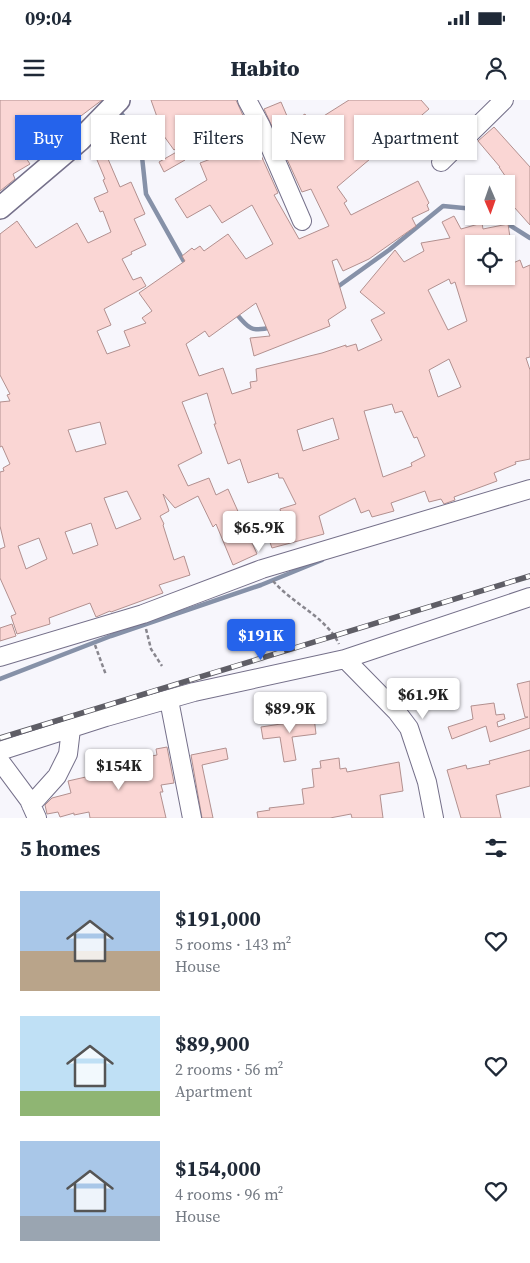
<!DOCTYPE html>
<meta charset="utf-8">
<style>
body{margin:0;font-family:"Source Serif 4",serif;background:#f6f6f7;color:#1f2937;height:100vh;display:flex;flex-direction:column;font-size:19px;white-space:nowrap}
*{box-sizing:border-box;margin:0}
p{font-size:16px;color:#747a83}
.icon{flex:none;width:28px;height:28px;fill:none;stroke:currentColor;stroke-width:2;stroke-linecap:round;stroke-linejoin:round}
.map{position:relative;height:718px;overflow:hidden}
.panel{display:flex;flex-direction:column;background:#fff;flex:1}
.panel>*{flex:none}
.guide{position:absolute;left:15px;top:15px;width:500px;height:45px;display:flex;gap:10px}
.needle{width:32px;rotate:178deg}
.buttons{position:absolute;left:465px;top:75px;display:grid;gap:10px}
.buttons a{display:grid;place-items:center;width:50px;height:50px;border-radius:0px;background:#fff;box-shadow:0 1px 4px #0004;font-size:25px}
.price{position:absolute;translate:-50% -42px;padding:0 11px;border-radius:5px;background:#fff;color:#222;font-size:16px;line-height:32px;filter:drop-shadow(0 1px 2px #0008)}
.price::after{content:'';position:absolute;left:50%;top:30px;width:15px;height:11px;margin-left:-8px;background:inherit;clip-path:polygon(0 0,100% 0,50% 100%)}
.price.current{background:#2563eb;color:#fff}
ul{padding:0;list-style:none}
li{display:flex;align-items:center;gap:15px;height:125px;padding:0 20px}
li span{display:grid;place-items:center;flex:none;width:140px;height:100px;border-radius:0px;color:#555}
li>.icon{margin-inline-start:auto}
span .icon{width:60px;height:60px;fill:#fffc;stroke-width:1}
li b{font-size:21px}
h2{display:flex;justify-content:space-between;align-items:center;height:60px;padding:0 20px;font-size:21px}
.pill{padding:0 18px;border-radius:0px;background:#fff;box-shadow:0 1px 4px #0004;font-size:18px;line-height:45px}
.pill.current{background:#2563eb;color:#fff}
.status{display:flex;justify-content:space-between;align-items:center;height:35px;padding:0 25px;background:#fff;direction:ltr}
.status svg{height:14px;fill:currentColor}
header{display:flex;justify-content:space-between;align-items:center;height:65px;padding:0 20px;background:#fff;font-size:22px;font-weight:800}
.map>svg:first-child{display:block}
</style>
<div class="status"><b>09:04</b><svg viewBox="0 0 49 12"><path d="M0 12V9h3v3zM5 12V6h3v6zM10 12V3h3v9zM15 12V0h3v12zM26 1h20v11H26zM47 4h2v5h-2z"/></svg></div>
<header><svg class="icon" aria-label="menu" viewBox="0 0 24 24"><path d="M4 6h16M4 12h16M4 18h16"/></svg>Habito<svg class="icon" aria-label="person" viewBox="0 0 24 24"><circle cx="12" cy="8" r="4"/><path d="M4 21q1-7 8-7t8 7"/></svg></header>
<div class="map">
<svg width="530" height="718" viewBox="0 0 530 718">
<rect width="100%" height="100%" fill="#f7f6fc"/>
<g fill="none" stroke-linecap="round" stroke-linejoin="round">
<path stroke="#8691a8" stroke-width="4.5" d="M121 13 140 38 146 94 187 167
M495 116 530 138
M336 188 389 150 443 106 474 109
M235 212C248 228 251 233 272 227
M0 579 111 536 261 485 322 460"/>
</g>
<path fill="#fad6d4" stroke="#b2908f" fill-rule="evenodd" d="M0 0H102L65 28 68 32 52 44 48 38 28 48 32 55 26 58 30 64 13 74 15 79 0 91Z
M151 0H236L278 93 274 95 299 139 329 126 311 89 302 92 264 9 281 2 290 23 305 14 311 24 349 0H421L429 9 337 87 347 101 344 103 351 115 418 81 429 103 427 105 429 110 412 118 416 126 369 159 343 171 337 159 332 161 346 208 328 220 330 226 254 256 250 238 270 236 256 203 209 237 205 231 186 244 199 276 223 268 232 294 251 288 250 282 257 281 256 269 322 253 346 245V247L356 244 358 251 382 240 371 220 385 213 360 192 395 150 404 162 424 151 421 143 450 138 442 122 454 116 461 129 482 123 483 129 508 124 511 144H474V176H506V166L520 160 523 168 530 165V257L526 258 530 270V359L515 362 516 364 494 373 497 381 454 397 455 400 444 404 441 399 429 402 425 391 391 403 394 411 372 417 369 410 361 413 355 398 319 416 324 434 272 448 263 423 282 418 280 409 296 404 283 378H279L278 373 248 383 240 359 228 364 214 324H216L207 293 182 302 202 353 178 365 188 386 209 378 216 395 228 389 257 454 233 465 216 424 213 427 198 396 175 408 163 394 169 411 160 416 164 424 163 425 174 460 184 456 190 475 159 485 163 493 111 512 110 511 96 517 90 503 49 518 50 524 17 534 11 516 16 514 0 478V449L5 447 0 426V372L4 371 3 368 10 364 2 346 0 347V302L10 301 7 295 10 294 0 275V134L17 121 36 148 77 123 88 143 111 132 103 111 100 112 94 98 108 92 103 80 105 79 92 48 112 35 122 50 108 59 120 87 131 82 145 114 134 119 146 145 131 152 132 154 122 159 133 180 141 177 146 186 104 209 111 225 97 231 107 254 130 246 124 231 146 223 142 218 152 211 139 193 185 161 182 156 192 148 194 150 200 146 204 151 228 134 246 159 273 144 252 105 222 123 210 105 187 118 175 99 207 80 200 63 224 54 209 29 206 30 205 27 174 50 161 32 162 31ZM449 179 451 184 455 182 467 221 448 230 428 190ZM449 259 461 287 438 297 429 270ZM392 304 395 313 402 311 414 338 417 337 425 356 411 363 412 366 383 377 364 311ZM333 318 339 339 303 351 297 330ZM100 322 106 344 76 352 68 330ZM127 391 141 419 116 429 104 398ZM91 423 98 445 73 454 65 432ZM39 438 47 459 26 469 18 446Z
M494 27 530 67V125L506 98V82L508 80 499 67H500L478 41Z
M180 50 185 60 164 72 159 62Z
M12 524 16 536 0 541V528Z
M530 581V628L490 642 486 626 452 639 448 627 473 619 471 606 494 603 496 615 504 614 505 619 497 622 498 627 528 617H525L517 584Z
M314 617 316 634 292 637 296 660 284 662 280 637 263 639 261 627 294 622V619Z
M167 647 174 683 161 685 163 692H160L166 718H90L89 712 74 715V713L60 717 58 712 47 714 45 705 52 698 71 693 68 681 99 674V671L137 663 136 659 157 655 156 649Z
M226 648 228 659 202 665 213 718H202L191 655Z
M530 650V686L496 695 501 718H461L447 670 466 665 467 669 490 664 489 661Z
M339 658 340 669 346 668 347 672 399 662 403 691 380 695 383 718H352L351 714 330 718H258L257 712 270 710 269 708 304 704 302 689 314 687 312 669 321 668 320 661Z"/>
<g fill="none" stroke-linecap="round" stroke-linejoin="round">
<g stroke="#75708a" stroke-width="20">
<path id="minor" d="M247 0 261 26 302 121
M441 62 504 0
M0 557 143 514 262 469 530 389
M345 559 397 612 409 628 427 682 434 718
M169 600 192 718
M0 651 106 617 194 592 345 559 530 497
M0 661 29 700 37 718
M31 705 57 676 68 654 71 629"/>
</g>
<g stroke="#75708a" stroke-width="24">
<path id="tertiary" d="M0 108 80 40 119 0"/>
</g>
<path stroke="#88868e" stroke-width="2.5" stroke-dasharray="4 2.5" stroke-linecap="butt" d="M273 481C293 504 326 517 339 544
M146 529 151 549 162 566
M95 545 106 575"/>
<use href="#minor" stroke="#fff" stroke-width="18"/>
<use href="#tertiary" stroke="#fff" stroke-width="21"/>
<g stroke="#5f5e66" stroke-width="5.5">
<path id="rail" d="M0 638 530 476"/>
</g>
<use href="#rail" stroke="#fff" stroke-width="4" stroke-dasharray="11" stroke-linecap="butt"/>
</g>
</svg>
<div class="buttons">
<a><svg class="needle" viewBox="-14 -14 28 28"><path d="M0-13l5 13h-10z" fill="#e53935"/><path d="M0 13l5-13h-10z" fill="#747a83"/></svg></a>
<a><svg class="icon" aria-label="locate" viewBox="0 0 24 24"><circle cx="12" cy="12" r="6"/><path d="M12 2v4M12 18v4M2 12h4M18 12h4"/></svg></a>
</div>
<b class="price" style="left:259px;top:453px">$65.9K</b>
<b class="price current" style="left:261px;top:561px">$191K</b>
<b class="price" style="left:423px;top:620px">$61.9K</b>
<b class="price" style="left:290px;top:634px">$89.9K</b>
<b class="price" style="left:119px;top:691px">$154K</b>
<div class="guide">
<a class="pill current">Buy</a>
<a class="pill">Rent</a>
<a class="pill">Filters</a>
<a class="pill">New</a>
<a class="pill">Apartment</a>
</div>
</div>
<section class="panel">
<h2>5 homes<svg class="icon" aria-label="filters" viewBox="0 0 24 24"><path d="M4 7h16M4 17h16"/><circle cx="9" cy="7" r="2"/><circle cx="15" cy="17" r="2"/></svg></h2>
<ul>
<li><span style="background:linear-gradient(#a9c7e8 60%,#b9a48a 0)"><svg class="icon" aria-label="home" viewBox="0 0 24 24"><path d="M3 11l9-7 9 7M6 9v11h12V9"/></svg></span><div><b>$191,000</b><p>5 rooms · 143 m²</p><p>House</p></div><svg class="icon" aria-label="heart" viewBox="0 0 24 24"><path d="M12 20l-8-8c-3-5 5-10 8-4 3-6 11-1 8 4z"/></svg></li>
<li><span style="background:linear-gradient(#bfe0f5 75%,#8fb573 0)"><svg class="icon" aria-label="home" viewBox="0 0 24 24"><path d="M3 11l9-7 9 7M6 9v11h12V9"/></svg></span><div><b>$89,900</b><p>2 rooms · 56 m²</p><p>Apartment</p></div><svg class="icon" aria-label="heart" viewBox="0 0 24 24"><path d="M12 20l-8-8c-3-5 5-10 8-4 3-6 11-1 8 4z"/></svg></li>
<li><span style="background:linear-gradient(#a9c7e8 75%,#9aa5b1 0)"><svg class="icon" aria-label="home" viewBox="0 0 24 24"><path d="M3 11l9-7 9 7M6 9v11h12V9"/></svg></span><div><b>$154,000</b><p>4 rooms · 96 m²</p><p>House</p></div><svg class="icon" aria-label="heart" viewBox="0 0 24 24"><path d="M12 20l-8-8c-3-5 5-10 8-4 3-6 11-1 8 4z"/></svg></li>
</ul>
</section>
